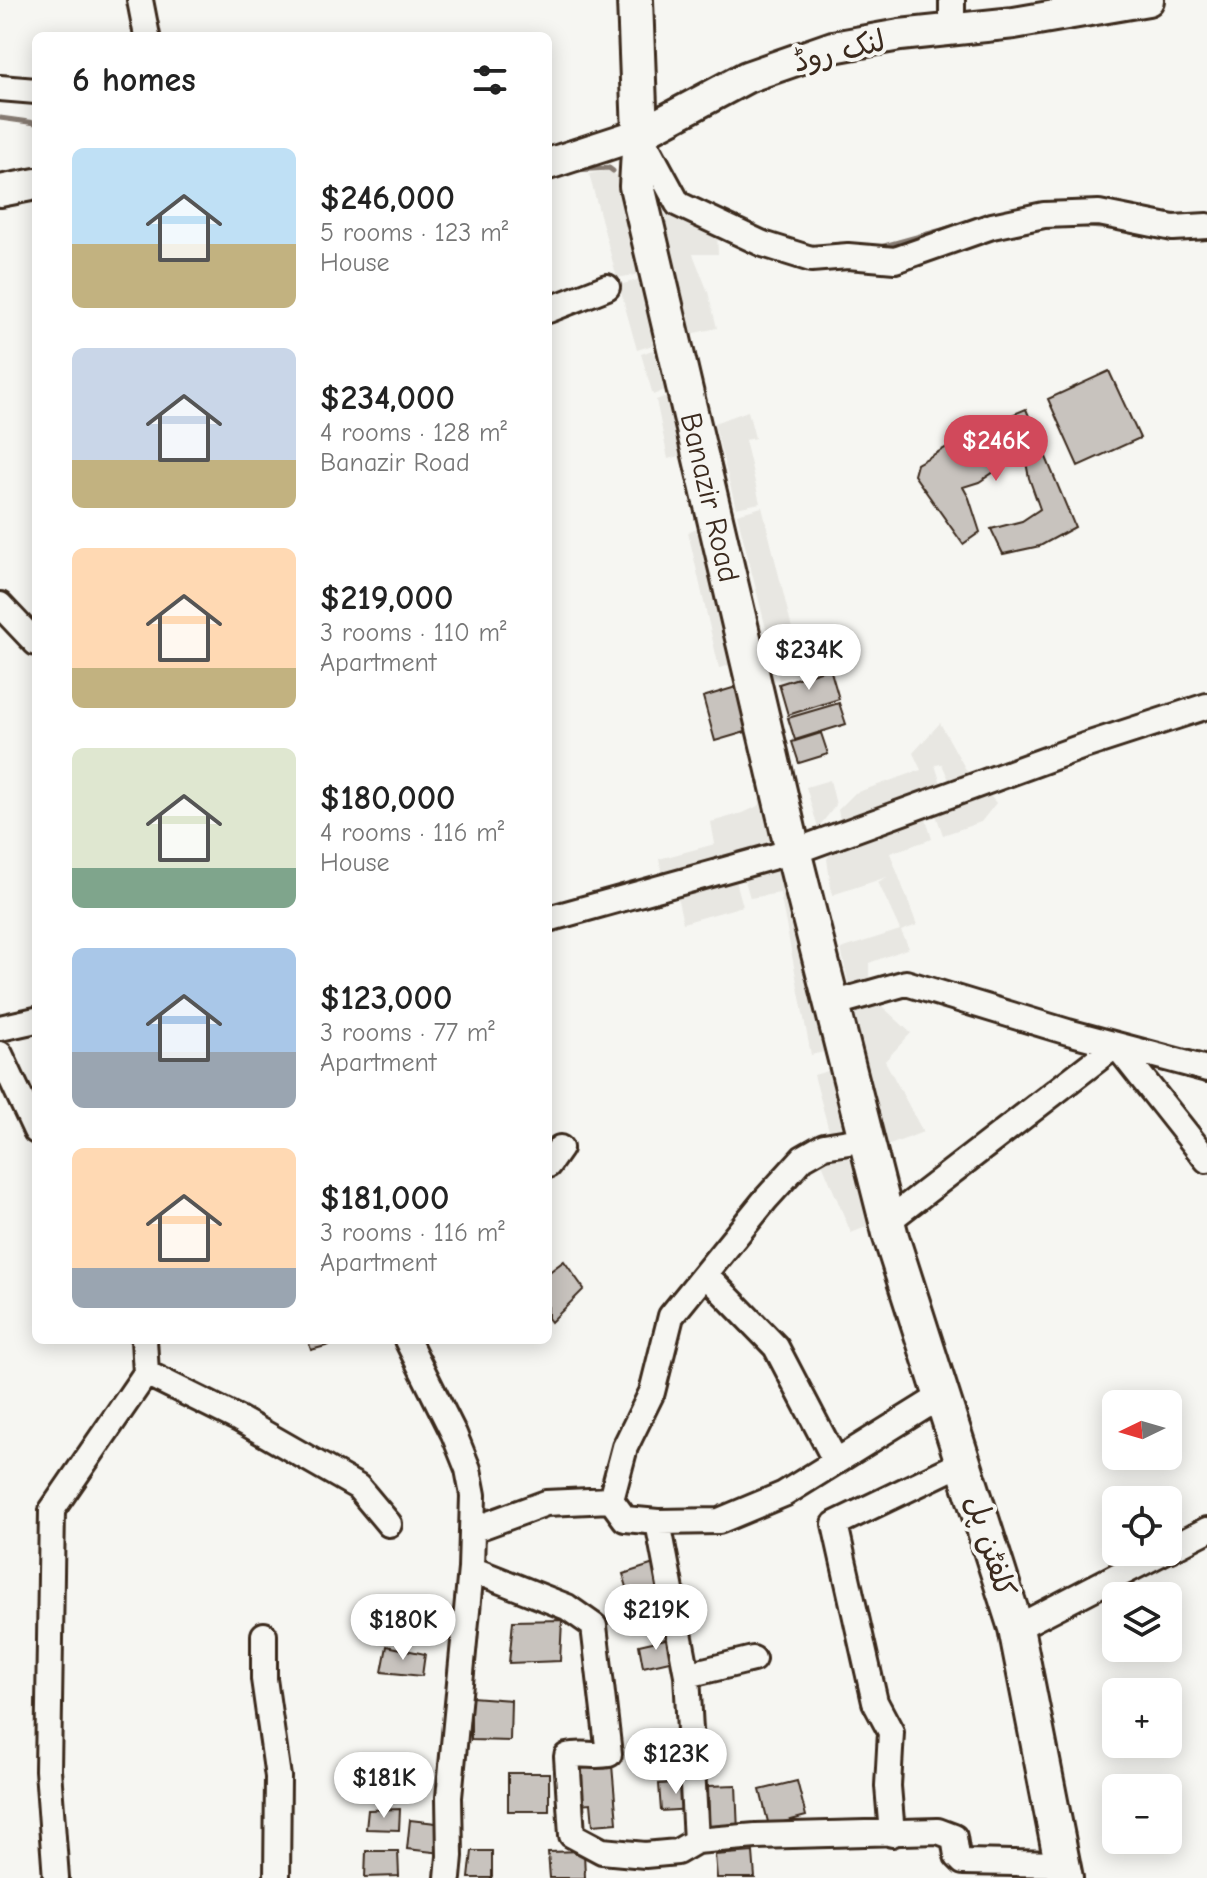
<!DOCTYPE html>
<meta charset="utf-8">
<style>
body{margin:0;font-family:"Comic Neue","Playpen Sans Arabic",sans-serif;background:#f2f2f2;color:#222;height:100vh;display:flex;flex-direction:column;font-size:30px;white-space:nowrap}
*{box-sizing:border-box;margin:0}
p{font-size:26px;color:#767676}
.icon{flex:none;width:44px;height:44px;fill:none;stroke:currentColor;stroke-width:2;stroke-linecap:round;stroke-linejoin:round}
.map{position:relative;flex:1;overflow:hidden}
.details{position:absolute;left:32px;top:32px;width:520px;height:1312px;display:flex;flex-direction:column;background:#fff;border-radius:12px;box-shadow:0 4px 20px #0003}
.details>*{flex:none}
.needle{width:52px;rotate:265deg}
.fabs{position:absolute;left:1102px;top:1390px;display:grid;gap:16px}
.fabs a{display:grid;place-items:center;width:80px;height:80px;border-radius:12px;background:#fff;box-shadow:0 4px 20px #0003;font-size:40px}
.price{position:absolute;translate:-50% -68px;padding:0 18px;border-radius:28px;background:#fff;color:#222;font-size:26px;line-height:52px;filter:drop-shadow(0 2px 4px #0008)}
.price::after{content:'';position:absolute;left:50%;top:48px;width:24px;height:18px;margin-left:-12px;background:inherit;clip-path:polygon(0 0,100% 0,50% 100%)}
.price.current{background:#d1495b;color:#fff}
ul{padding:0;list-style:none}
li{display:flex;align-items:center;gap:24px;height:200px;padding:0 40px}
li span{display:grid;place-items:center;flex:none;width:224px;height:160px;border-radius:12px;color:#555}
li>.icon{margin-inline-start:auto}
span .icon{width:96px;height:96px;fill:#fffc;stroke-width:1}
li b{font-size:34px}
h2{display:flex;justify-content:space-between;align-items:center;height:96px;padding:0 40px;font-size:34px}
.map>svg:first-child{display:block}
</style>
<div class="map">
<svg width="1207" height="1878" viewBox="0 0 1207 1878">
<rect width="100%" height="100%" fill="#f6f6f2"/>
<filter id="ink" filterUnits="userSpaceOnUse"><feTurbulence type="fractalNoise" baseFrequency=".0125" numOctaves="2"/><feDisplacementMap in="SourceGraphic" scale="16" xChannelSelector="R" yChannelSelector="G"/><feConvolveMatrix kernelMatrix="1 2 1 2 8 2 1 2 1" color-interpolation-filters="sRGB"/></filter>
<g filter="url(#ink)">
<path fill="#e8e7e2" d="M609 170 621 179 646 273 617 278 589 174Z
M659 212 717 231 718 254H693L708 292 717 328 690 334Z
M645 278 662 342 637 350 619 285Z
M664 346 675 386 653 395 641 354Z
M677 392 691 453 668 459 656 400Z
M748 411 755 438 745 440 760 503 736 508 714 423Z
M762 507 803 673 779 680 737 514Z
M709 525 744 662 719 668 688 532Z
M940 723 970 777 952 787 942 764 935 765 943 790 841 825 838 810 855 793 921 770 913 753Z
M762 780 785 834 763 849 664 880 659 859 715 844 711 822 743 813 760 805 757 782Z
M830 780 836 805 818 828 806 787Z
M988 793 996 803 981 822 943 835 936 815Z
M925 816 932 839 890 853 917 925 901 931 909 948 869 963V986L850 991 841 949 900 930 878 882 887 877 832 895 827 859 832 851 844 844Z
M795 866 832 1050 811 1055 780 893 750 898 744 877Z
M736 881 743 906 683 923 677 896Z
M871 996 911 1033 885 1061 923 1132 887 1146 854 1012Z
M838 1068 856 1137 832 1142 814 1075Z
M844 1146 876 1223 851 1233 819 1156Z"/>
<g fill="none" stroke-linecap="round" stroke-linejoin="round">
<path stroke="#857a71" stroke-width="5" d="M0 118 36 123
M575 170 609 168 613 171
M1077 225 1123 229
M877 248 949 228"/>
</g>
<path fill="#c8c3be" stroke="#3b2a1e" stroke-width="2" d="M1109 371 1140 438 1078 466 1048 399Z
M1026 409 1075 527 1040 546 1003 554 991 529 1022 521 1040 509 1029 478 1024 452 979 482 963 487 969 498 980 532 963 544 914 475 917 464 981 428Z
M830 668 839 699 788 715 779 684Z
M746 684 759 728 715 741 703 697Z
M839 703 846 724 795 740 788 718Z
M821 733 828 754 799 763 792 742Z
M564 1261 584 1289 551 1322 548 1318V1273Z
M308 1340H348L311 1350Z
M657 1563 664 1586 630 1597 623 1574Z
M562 1620 560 1661 509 1663 513 1621Z
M670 1638 674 1660 643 1667 639 1645Z
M387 1646 425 1654 422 1676 382 1672Z
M471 1697 511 1700 510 1741 471 1740Z
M612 1765 617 1823 593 1825 591 1803 578 1804 576 1768Z
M508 1773H549V1811H508Z
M797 1781 806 1816 769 1826 760 1790Z
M690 1782 692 1809 661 1811 659 1784Z
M736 1785 738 1832 710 1833 708 1786Z
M400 1809 399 1830 366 1829 368 1810Z
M410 1820 444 1824 442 1853 407 1849Z
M366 1851H398L399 1876 365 1877Z
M472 1851H492V1878H469Z
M584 1851 585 1878H550L548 1852Z
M753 1852 755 1878H717L715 1855Z"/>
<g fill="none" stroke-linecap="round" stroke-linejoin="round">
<g stroke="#3b2a1e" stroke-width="30">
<path id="minor" d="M140 0 147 36
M952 0V30
M0 88 36 91
M640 134 678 204 763 244 811 259 848 256 895 260 992 226 1044 215 1099 213 1173 228 1207 226
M548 310 607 287
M0 605 36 643
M548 919 804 848 1084 746 1207 706
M832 1004 906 983 1068 1032 1207 1069
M0 1028 36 1020
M0 1054 36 1131
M548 1165 560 1148
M888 1221 1116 1045 1207 1160
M706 1275 776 1347 836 1462
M144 1340 146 1373 239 1419 358 1487 389 1524
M407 1340 454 1434 468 1469 473 1495 471 1569 449 1797 450 1856 448 1878
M611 1500 625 1447 652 1392 671 1316 765 1200 803 1158 824 1146 867 1139
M472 1530 546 1503 611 1500 625 1519 658 1522
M1168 1550 1207 1530
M471 1569 567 1607 594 1626 609 1754C594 1757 581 1752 567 1756L572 1835 602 1851 645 1855 677 1852 696 1841
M1016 1628 1163 1552
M264 1635V1679L278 1777 277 1878
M753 1659 687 1675 696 1841 756 1836 938 1831 954 1837 957 1856 963 1862 1062 1864
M687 1675 658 1522 719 1521 784 1494 943 1395
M892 1834 888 1786 891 1732 875 1702 835 1524 964 1462
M56 1878 48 1770 52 1510 146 1373"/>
</g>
<g stroke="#3b2a1e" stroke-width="36">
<path id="major" d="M548 164 640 134 747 77 833 47 900 35 1014 23 1148 0
M0 191 36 184"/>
</g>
<g stroke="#3b2a1e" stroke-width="40">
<g id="highway">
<path id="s1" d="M635 0 640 134 637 186 793 851 891 1237 1016 1628 1065 1878"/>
</g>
</g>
<use href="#minor" stroke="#f6f6f2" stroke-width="24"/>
<use href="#major" stroke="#f6f6f2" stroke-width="30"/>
<use href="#highway" stroke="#f6f6f2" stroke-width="34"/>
</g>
</g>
<g text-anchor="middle" stroke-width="8" stroke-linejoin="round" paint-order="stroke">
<g font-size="30" fill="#3b2a1e" stroke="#f6f6f2">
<text transform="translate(839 51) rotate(-14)" y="10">لنک روڈ</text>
<text dy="10" stroke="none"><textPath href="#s1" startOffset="506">Banazir Road</textPath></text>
<text transform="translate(991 1546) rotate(73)" y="10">کلفٹن پل</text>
</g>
</g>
</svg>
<div class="fabs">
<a><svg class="needle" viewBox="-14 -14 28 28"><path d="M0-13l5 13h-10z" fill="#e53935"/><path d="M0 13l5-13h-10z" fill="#767676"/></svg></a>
<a><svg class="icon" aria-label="locate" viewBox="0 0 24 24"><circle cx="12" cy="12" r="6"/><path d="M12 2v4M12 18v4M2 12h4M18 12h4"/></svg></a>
<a><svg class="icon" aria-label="layers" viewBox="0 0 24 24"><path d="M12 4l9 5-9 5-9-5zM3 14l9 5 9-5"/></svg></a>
<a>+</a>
<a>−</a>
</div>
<b class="price current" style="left:996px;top:483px">$246K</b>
<b class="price" style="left:809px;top:692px">$234K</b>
<b class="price" style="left:656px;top:1652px">$219K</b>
<b class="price" style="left:403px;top:1662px">$180K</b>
<b class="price" style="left:676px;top:1796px">$123K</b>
<b class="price" style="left:384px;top:1820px">$181K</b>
<section class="details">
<h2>6 homes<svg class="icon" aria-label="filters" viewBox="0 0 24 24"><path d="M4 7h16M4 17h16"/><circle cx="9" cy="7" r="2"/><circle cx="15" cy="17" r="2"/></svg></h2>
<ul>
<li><span style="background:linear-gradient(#bfe0f5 60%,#c2b280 0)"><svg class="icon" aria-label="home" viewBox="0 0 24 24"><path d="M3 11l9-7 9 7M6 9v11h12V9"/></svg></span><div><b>$246,000</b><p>5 rooms · 123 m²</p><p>House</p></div></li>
<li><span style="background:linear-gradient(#c9d6e8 70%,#c2b280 0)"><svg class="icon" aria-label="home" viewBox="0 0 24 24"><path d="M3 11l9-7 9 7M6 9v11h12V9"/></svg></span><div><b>$234,000</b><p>4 rooms · 128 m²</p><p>Banazir Road</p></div></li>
<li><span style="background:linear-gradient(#ffd9b3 75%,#c2b280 0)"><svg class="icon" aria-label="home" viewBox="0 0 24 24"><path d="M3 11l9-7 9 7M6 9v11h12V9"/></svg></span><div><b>$219,000</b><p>3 rooms · 110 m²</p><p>Apartment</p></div></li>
<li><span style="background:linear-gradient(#dfe7d0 75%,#7fa58c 0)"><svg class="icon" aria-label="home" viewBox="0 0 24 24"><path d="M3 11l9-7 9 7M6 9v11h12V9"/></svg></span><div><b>$180,000</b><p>4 rooms · 116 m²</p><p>House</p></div></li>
<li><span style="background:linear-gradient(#a9c7e8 65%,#9aa5b1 0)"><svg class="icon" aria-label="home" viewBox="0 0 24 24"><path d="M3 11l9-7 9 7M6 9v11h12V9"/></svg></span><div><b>$123,000</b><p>3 rooms · 77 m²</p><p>Apartment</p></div></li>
<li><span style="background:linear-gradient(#ffd9b3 75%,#9aa5b1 0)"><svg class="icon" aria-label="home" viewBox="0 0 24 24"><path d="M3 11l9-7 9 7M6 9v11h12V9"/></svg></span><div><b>$181,000</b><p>3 rooms · 116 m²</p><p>Apartment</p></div></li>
</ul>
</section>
</div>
